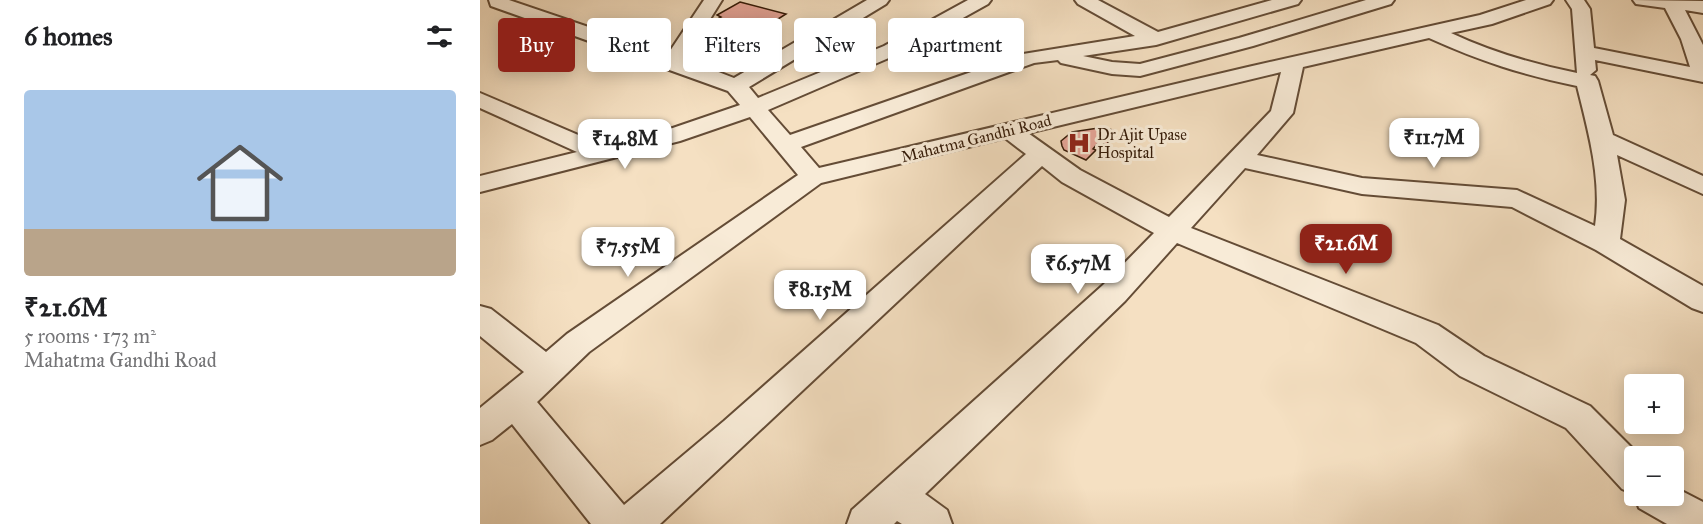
<!DOCTYPE html>
<meta charset="utf-8">
<style>
body{margin:0;font-family:"IM FELL Great Primer",serif;background:#f2f2f2;color:#202124;height:100vh;display:flex;flex-direction:column;font-size:22px;white-space:nowrap}
*{box-sizing:border-box;margin:0}
p{font-size:20px;color:#757577}
.icon{flex:none;width:33px;height:33px;fill:none;stroke:currentColor;stroke-width:2;stroke-linecap:round;stroke-linejoin:round}
.map{position:relative;flex:1;overflow:hidden}
.details{display:flex;flex-direction:column;background:#fff;width:480px}
.details>*{flex:none}
.top-card{position:absolute;left:18px;top:18px;width:570px;height:54px;display:flex;gap:12px}
.controls{position:absolute;left:1144px;top:374px;display:grid;gap:12px}
.controls a{display:grid;place-items:center;width:60px;height:60px;border-radius:6px;background:#fff;box-shadow:0 3px 15px #0003;font-size:30px}
.price{position:absolute;translate:-50% -51px;padding:0 14px;border-radius:12px;background:#fff;color:#222;font-size:20px;line-height:39px;filter:drop-shadow(0 2px 3px #0008)}
.price::after{content:'';position:absolute;left:50%;top:36px;width:18px;height:14px;margin-left:-9px;background:inherit;clip-path:polygon(0 0,100% 0,50% 100%)}
.price.active{background:#8f2418;color:#fff}
ul{padding:0;list-style:none}
li{display:grid;align-content:center;gap:12px;height:318px;padding:0 24px}
li+li{border-top:2px solid #e0e0e0}
li span{display:grid;place-items:center;height:186px;border-radius:6px;color:#555}
li>.icon{margin-inline-start:auto}
span .icon{width:108px;height:108px;fill:#fffc;stroke-width:1}
li b{font-size:26px}
h2{display:flex;justify-content:space-between;align-items:center;height:72px;padding:0 24px;font-size:26px}
.pill{padding:0 21px;border-radius:6px;background:#fff;box-shadow:0 3px 15px #0003;font-size:21px;line-height:54px}
.pill.active{background:#8f2418;color:#fff}
main{display:flex;flex:1;min-height:0}
.map>svg:first-child{display:block}
</style>
<main>
<section class="details">
<h2>6 homes<svg class="icon" aria-label="filters" viewBox="0 0 24 24"><path d="M4 7h16M4 17h16"/><circle cx="9" cy="7" r="2"/><circle cx="15" cy="17" r="2"/></svg></h2>
<ul>
<li><span style="background:linear-gradient(#a9c7e8 75%,#b9a48a 0)"><svg class="icon" aria-label="home" viewBox="0 0 24 24"><path d="M3 11l9-7 9 7M6 9v11h12V9"/></svg></span><div><b>₹21.6M</b><p>5 rooms · 173 m²</p><p>Mahatma Gandhi Road</p></div></li>
</ul>
</section>
<div class="map">
<svg width="1223" height="524" viewBox="0 0 1223 524">
<rect width="100%" height="100%" fill="#f5e0c2"/>
<filter id="stains"><feTurbulence type="fractalNoise" baseFrequency=".00333" numOctaves="4"/><feColorMatrix values="0 0 0 0 .2 0 0 0 0 .09 0 0 0 0 .02 0 0 0 .5 -.17"/></filter>
<radialGradient id="worn" r=".72"><stop offset=".6" stop-color="#630" stop-opacity="0"/><stop offset="1" stop-color="#630" stop-opacity=".3"/></radialGradient>
<path fill="#e8a79a" stroke="#341a07" stroke-width="1.5" d="M260 2 306 14 279 31 236 20 241 17 237 15Z
M625 127 637 132 626 145 619 142 613 149 616 150 606 160 584 150 582 146 581 141 592 132Z"/>
<g fill="none" stroke-linecap="round" stroke-linejoin="round">
<g stroke="#644c36" stroke-width="4">
<path id="minor" d="M9 0H29L188 54 224 0H242L205 59 254 78 387 0H409L406 4 269 87 278 98 404 46 488 0H511L508 4 418 54 288 110 310 135 543 54 655 36 598 4 595 0H618L678 32 792 0H821L818 4 676 45 603 56 632 62 660 64 759 38 886 0H914L911 4 773 46 660 76 632 74 581 63 578 60 554 63 321 147 339 168 768 67 1000 15 1046 0H1073L1070 4 1012 24 971 33C1012 52 1053 64 1097 73L1092 9 1086 0H1104L1110 9 1114 48 1210 67 1201 39 1185 8 1156 4 1153 0 1223 1V13L1205 10 1223 45V82L1115 60 1116 70 1110 75 1115 76 1118 81 1133 135 1223 176V194L1137 155 1145 200 1140 239 1223 286V312L1212 308 1116 250 1032 207 882 194 765 168 711 228 958 325 1004 356 1110 406 1160 456H1155V495H1194V487L1223 502V524H1187L1159 508 1154 494 1142 489 1086 428 980 376 936 343 697 243 645 301 445 494 467 510 472 524H422L417 521 414 524H367L372 510 623 285 674 233 582 182 562 166 180 524H111L32 424 12 440 0 445V408L44 372 0 336V306L11 309 66 352 87 334 318 175 270 117 200 141 0 192V176L97 152 0 108V93L124 146 184 131 260 105 248 91 11 6ZM949 38C1000 61 1043 75 1097 86 1108 131 1122 179 1115 226L1037 190 882 178 777 155 813 113 823 67ZM801 72 791 111 689 217 600 170 548 133ZM525 138 546 154 244 421 144 505 57 402 109 352 341 183Z"/>
</g>
<use href="#minor" fill="#f8ebd7" fill-rule="evenodd"/>
</g>
<defs>
<g id="hospital-bare" transform="scale(1.8)"><path d="M-5-5h3v3.5h4V-5h3V5h-3V1.5h-4V5h-3Z" fill="#8f2418" stroke="#f8ebd7" stroke-width="2.5" paint-order="stroke"/></g>
</defs>
<g fill-rule="evenodd">
<use href="#hospital-bare" x="599" y="143"/>
</g>
<g text-anchor="middle" stroke-width="6" stroke-linejoin="round" paint-order="stroke">
<g font-size="16" fill="#341a07" stroke="#f8ebd7" text-anchor="start">
<text x="617" y="140">Dr Ajit Upase<tspan x="617" dy="18">Hospital</tspan></text>
</g>
<g font-size="16" fill="#341a07" stroke="#f8ebd7">
<text transform="translate(496 138) rotate(-14)" y="6">Mahatma Gandhi Road</text>
</g>
</g>
<rect width="100%" height="100%" filter="url(#stains)"/>
<rect width="100%" height="100%" fill="url(#worn)"/>
</svg>
<div class="controls">
<a>+</a>
<a>−</a>
</div>
<b class="price" style="left:954px;top:169px">₹11.7M</b>
<b class="price" style="left:145px;top:170px">₹14.8M</b>
<b class="price active" style="left:866px;top:275px">₹21.6M</b>
<b class="price" style="left:148px;top:278px">₹7.55M</b>
<b class="price" style="left:598px;top:295px">₹6.57M</b>
<b class="price" style="left:340px;top:321px">₹8.15M</b>
<div class="top-card">
<a class="pill active">Buy</a>
<a class="pill">Rent</a>
<a class="pill">Filters</a>
<a class="pill">New</a>
<a class="pill">Apartment</a>
</div>
</div>
</main>
